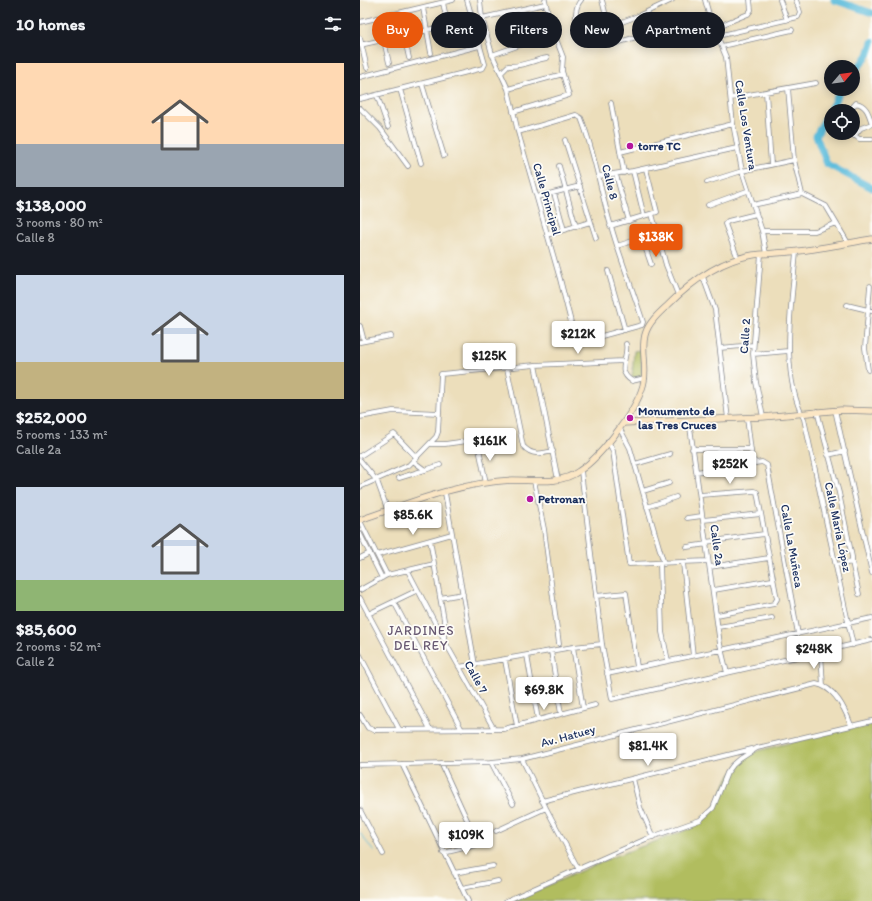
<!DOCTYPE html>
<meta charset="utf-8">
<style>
body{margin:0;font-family:Itim,sans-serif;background:#242831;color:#f1f3f6;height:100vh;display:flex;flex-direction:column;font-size:15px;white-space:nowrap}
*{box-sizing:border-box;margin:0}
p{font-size:13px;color:#9ea1a6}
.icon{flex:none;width:22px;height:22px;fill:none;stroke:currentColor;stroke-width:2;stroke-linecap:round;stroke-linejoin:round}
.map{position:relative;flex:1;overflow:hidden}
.details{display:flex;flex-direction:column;background:#171b24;width:360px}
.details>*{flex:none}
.banner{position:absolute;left:12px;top:12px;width:380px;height:36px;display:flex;gap:8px}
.needle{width:26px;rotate:61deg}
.fabs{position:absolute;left:464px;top:60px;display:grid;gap:8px}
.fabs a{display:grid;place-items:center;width:36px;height:36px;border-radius:50%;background:#171b24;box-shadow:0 2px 10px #0003;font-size:20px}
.price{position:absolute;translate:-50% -34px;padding:0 9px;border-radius:4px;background:#fff;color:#222;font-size:13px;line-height:26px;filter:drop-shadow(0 1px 2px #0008)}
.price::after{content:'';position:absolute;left:50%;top:24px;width:12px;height:9px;margin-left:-6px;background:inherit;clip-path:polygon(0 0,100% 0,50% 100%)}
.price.current{background:#ea580c;color:#fff}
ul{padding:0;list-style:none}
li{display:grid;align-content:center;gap:8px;height:212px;padding:0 16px}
li span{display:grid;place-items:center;height:124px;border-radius:0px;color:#555}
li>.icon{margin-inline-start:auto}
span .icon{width:72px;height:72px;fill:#fffc;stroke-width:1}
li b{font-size:17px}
h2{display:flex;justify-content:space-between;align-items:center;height:48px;padding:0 16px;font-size:17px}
.pill{padding:0 14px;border-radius:18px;background:#171b24;box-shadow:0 2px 10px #0003;font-size:14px;line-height:36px}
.pill.current{background:#ea580c;color:#fff}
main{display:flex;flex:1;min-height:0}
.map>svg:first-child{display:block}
</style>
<main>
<section class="details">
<h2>10 homes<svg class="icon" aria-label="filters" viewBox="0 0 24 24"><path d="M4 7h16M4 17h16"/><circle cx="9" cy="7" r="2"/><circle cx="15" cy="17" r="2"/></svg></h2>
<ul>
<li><span style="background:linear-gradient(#ffd9b3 65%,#9aa5b1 0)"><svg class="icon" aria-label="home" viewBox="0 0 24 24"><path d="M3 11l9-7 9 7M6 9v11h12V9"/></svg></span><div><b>$138,000</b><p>3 rooms · 80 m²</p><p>Calle 8</p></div></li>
<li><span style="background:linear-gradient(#c9d6e8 70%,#c2b280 0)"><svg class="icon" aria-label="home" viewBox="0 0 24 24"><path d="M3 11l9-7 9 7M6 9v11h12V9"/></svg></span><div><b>$252,000</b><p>5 rooms · 133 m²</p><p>Calle 2a</p></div></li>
<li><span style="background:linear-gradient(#c9d6e8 75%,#8fb573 0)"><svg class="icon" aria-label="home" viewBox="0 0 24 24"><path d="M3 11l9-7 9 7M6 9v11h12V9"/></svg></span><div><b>$85,600</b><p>2 rooms · 52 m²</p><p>Calle 2</p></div></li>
</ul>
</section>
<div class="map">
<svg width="512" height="901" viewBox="0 0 512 901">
<rect width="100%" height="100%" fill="#fdfcf7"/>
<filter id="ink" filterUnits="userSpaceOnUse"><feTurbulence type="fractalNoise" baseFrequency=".025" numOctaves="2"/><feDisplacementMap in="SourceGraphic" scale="8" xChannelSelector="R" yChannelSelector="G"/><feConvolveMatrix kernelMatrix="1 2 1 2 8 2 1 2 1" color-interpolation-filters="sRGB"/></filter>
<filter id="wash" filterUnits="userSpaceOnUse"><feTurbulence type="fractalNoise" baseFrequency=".012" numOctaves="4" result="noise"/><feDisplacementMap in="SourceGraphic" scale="16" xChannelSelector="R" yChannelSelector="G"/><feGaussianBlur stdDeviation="0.9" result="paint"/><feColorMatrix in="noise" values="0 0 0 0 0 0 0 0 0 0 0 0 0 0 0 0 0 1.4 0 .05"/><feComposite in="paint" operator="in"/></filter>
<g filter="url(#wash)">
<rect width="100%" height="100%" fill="#ecdebb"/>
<path fill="#b1bd5f" stroke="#66765e" d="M281 350 282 376 272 378 274 351Z
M512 722V901H153L250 858 332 828 349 816 357 804 368 778 383 759 397 751Z"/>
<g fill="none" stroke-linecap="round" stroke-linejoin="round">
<path stroke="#5cbcdb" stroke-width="1" d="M0 833 14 852"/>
<path stroke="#5cbcdb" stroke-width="7" d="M474 0 512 13
M493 74 508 55 512 42
M481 89 456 136 467 164 512 188"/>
</g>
</g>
<g filter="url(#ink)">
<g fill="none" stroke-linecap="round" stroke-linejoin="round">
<g stroke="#84868c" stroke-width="5.5">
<path id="street" d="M120 0 122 18 132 54 148 89 158 132 200 279 214 334 220 340H227L282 325
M242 0 253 44 283 35 278 16
M345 0 350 18 366 57 373 124 382 171 402 231 406 254
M420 0 427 20
M83 3 88 26
M63 8 71 53
M39 13 49 58
M19 18 29 63
M122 18 185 4
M0 22 93 0
M248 27 278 16 312 0
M217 28C216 18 214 8 221 0
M354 28 388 14 391 10 390 0
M283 35 314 25 350 18
M358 36 438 17 440 12 436 0
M0 38 7 68
M0 45 112 20
M362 46 432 30
M132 55 172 41
M141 73 148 66C161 67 174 60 187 58
M0 77 119 46
M62 84 84 156
M428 88 434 160 442 194
M40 89 61 163
M148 89 203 74
M406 92 411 165
M17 95 28 127
M371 98 456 83
M0 99 123 68 125 64 107 0
M251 103 264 173
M0 108 20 128 48 166
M489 111 496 103C507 105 509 115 512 124
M153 112 209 95 202 71 203 57 191 26 185 0
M158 132 216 115 221 118C235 153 240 190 251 226 260 258 273 290 283 322L282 325
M492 133 499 139H512
M494 136 501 128 512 124
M205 140 236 238
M260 152 373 124
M199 166 216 227
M273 171 284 216
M256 175 269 221
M239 176 273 171 377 148
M347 182 382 171 434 160
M194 193 204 230
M177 197 220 186
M348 205 387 191
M393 205 442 194 466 206 488 243
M292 214 306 265 318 295
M250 226 297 212 286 169
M402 231H455L476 223
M187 235 230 222
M257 246 282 238 291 264
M436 252C432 304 419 371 444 419L493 645
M401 254 393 354 396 382 403 417
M378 259 365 224 368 221 396 214
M248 271 265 330
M343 277 355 310 368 419
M487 305 512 311
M0 326 4 341
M0 342 31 336
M266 344C269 358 255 370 272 381L285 378
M360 348 393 345
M393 354 428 351
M175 365 198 480
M147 368 163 446C172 456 181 454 193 451
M508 370 505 348 510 286
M475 410 512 573
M457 411 479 493 492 557V562L476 565
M0 417 33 411 79 413
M387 418 392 459 396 463
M329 420 360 644 367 673
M260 429 270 448 304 564
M248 441 253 451 269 564 348 561
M71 444H85L114 440 118 444 126 483
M332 449H391
M468 455 485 451
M0 456 34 434 57 458
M0 460 17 481 28 511
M53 461 65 470 80 465
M275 464 310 454
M221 471 242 644 252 699 512 640
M336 472 402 462 407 465 438 634
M39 478 65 470
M174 481 184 529 199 644
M0 487 49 465 76 437 78 432 81 374 175 365 263 361
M283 491 309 483
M85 493 115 665
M340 495 394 491 397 492 417 599 414 604 357 615
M287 507 316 497
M327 518 342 516
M343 520 401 514
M0 521 27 575
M0 534 22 578
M70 540 84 620V640
M346 542 404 534
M327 547 347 544
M17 555 92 534
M0 558 10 553
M492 562 499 594
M323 563 333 656
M300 564 302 632 308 661
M350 567 409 558
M48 571 84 640 134 729
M0 590 27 575 74 564
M354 590 412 580
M236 596 266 593 277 667
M0 598 70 729
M80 598 103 594
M34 602 102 730
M8 614 58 590
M358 627 412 618
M213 647 223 708
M191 651 201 714
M461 652 463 686
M0 655 39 729
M167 655 178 720
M145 660 157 726
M99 667 213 647 242 644
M247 674 512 618
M0 715 8 728 14 730 144 729 235 705
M162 759 186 808 219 870
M131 762 153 804
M81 763 108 822
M42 764 108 901
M0 765 131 762 162 759 456 684C475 687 485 709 491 725
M273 779 280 807 293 837
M182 801 392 749
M0 810 23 854
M136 831 186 808
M83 853 125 843
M94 873 133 866
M102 888 138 881
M146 901 286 839 340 820 353 808 367 773 373 765 380 759 397 748 512 721"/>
</g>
<g stroke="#84868c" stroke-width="7">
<path id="secondary" d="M264 423 403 417 481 410 512 411
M0 520C49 503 101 482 153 480 175 480 200 485 219 471 241 457 280 406 284 381 287 366 281 350 285 335 288 323 299 313 308 305 331 282 361 260 393 255 408 253 424 253 439 251 463 248 488 243 512 239"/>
</g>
<use href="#street" stroke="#fff" stroke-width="4"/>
<use href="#secondary" stroke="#fbe6c4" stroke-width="5.5"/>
</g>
</g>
<g fill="#b5179e" stroke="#fdfcf7" stroke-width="1.5">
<circle cx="270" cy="146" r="4"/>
<circle cx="270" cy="418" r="4"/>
<circle cx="170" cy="499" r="4"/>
</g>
<g text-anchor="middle" stroke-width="3.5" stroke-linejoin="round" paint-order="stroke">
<g font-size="12" fill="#1b2f5e" stroke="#fdfcf7">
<text transform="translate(386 125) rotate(81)" y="4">Calle Los Ventura</text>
<text transform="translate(250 182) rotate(76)" y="4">Calle 8</text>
<text transform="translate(187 199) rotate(74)" y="4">Calle Principal</text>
<text transform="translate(385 336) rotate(-86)" y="4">Calle 2</text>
<text transform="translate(478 527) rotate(78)" y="4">Calle María López</text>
<text transform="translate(357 545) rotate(82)" y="4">Calle 2a</text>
<text transform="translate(432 546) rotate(80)" y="4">Calle La Muñeca</text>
<text transform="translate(116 677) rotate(61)" y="4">Calle 7</text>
<text transform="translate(208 736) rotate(-15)" y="4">Av. Hatuey</text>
</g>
<g font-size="12" font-weight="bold" fill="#1b2f5e" stroke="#fdfcf7" text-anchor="start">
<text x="278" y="150">torre TC</text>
<text x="278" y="415">Monumento de<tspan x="278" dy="14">las Tres Cruces</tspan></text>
<text x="178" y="503">Petronan</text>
</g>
<g font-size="13" letter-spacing="1" fill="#685972" stroke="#fdfcf7">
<text x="61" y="635">JARDINES<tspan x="61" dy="15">DEL REY</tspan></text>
</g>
</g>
</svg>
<div class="fabs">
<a><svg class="needle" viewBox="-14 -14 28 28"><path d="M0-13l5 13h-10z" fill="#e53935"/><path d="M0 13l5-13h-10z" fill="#9ea1a6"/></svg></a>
<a><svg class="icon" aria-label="locate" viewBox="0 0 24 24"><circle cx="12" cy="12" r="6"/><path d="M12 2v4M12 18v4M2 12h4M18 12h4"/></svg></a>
</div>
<b class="price current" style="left:296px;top:258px">$138K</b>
<b class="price" style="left:218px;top:355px">$212K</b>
<b class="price" style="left:129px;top:377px">$125K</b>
<b class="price" style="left:130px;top:462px">$161K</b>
<b class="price" style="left:370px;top:485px">$252K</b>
<b class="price" style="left:53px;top:536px">$85.6K</b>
<b class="price" style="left:454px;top:670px">$248K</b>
<b class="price" style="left:184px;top:711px">$69.8K</b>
<b class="price" style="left:288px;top:767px">$81.4K</b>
<b class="price" style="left:106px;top:856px">$109K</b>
<div class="banner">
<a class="pill current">Buy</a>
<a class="pill">Rent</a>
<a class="pill">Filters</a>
<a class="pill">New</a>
<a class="pill">Apartment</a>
</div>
</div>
</main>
